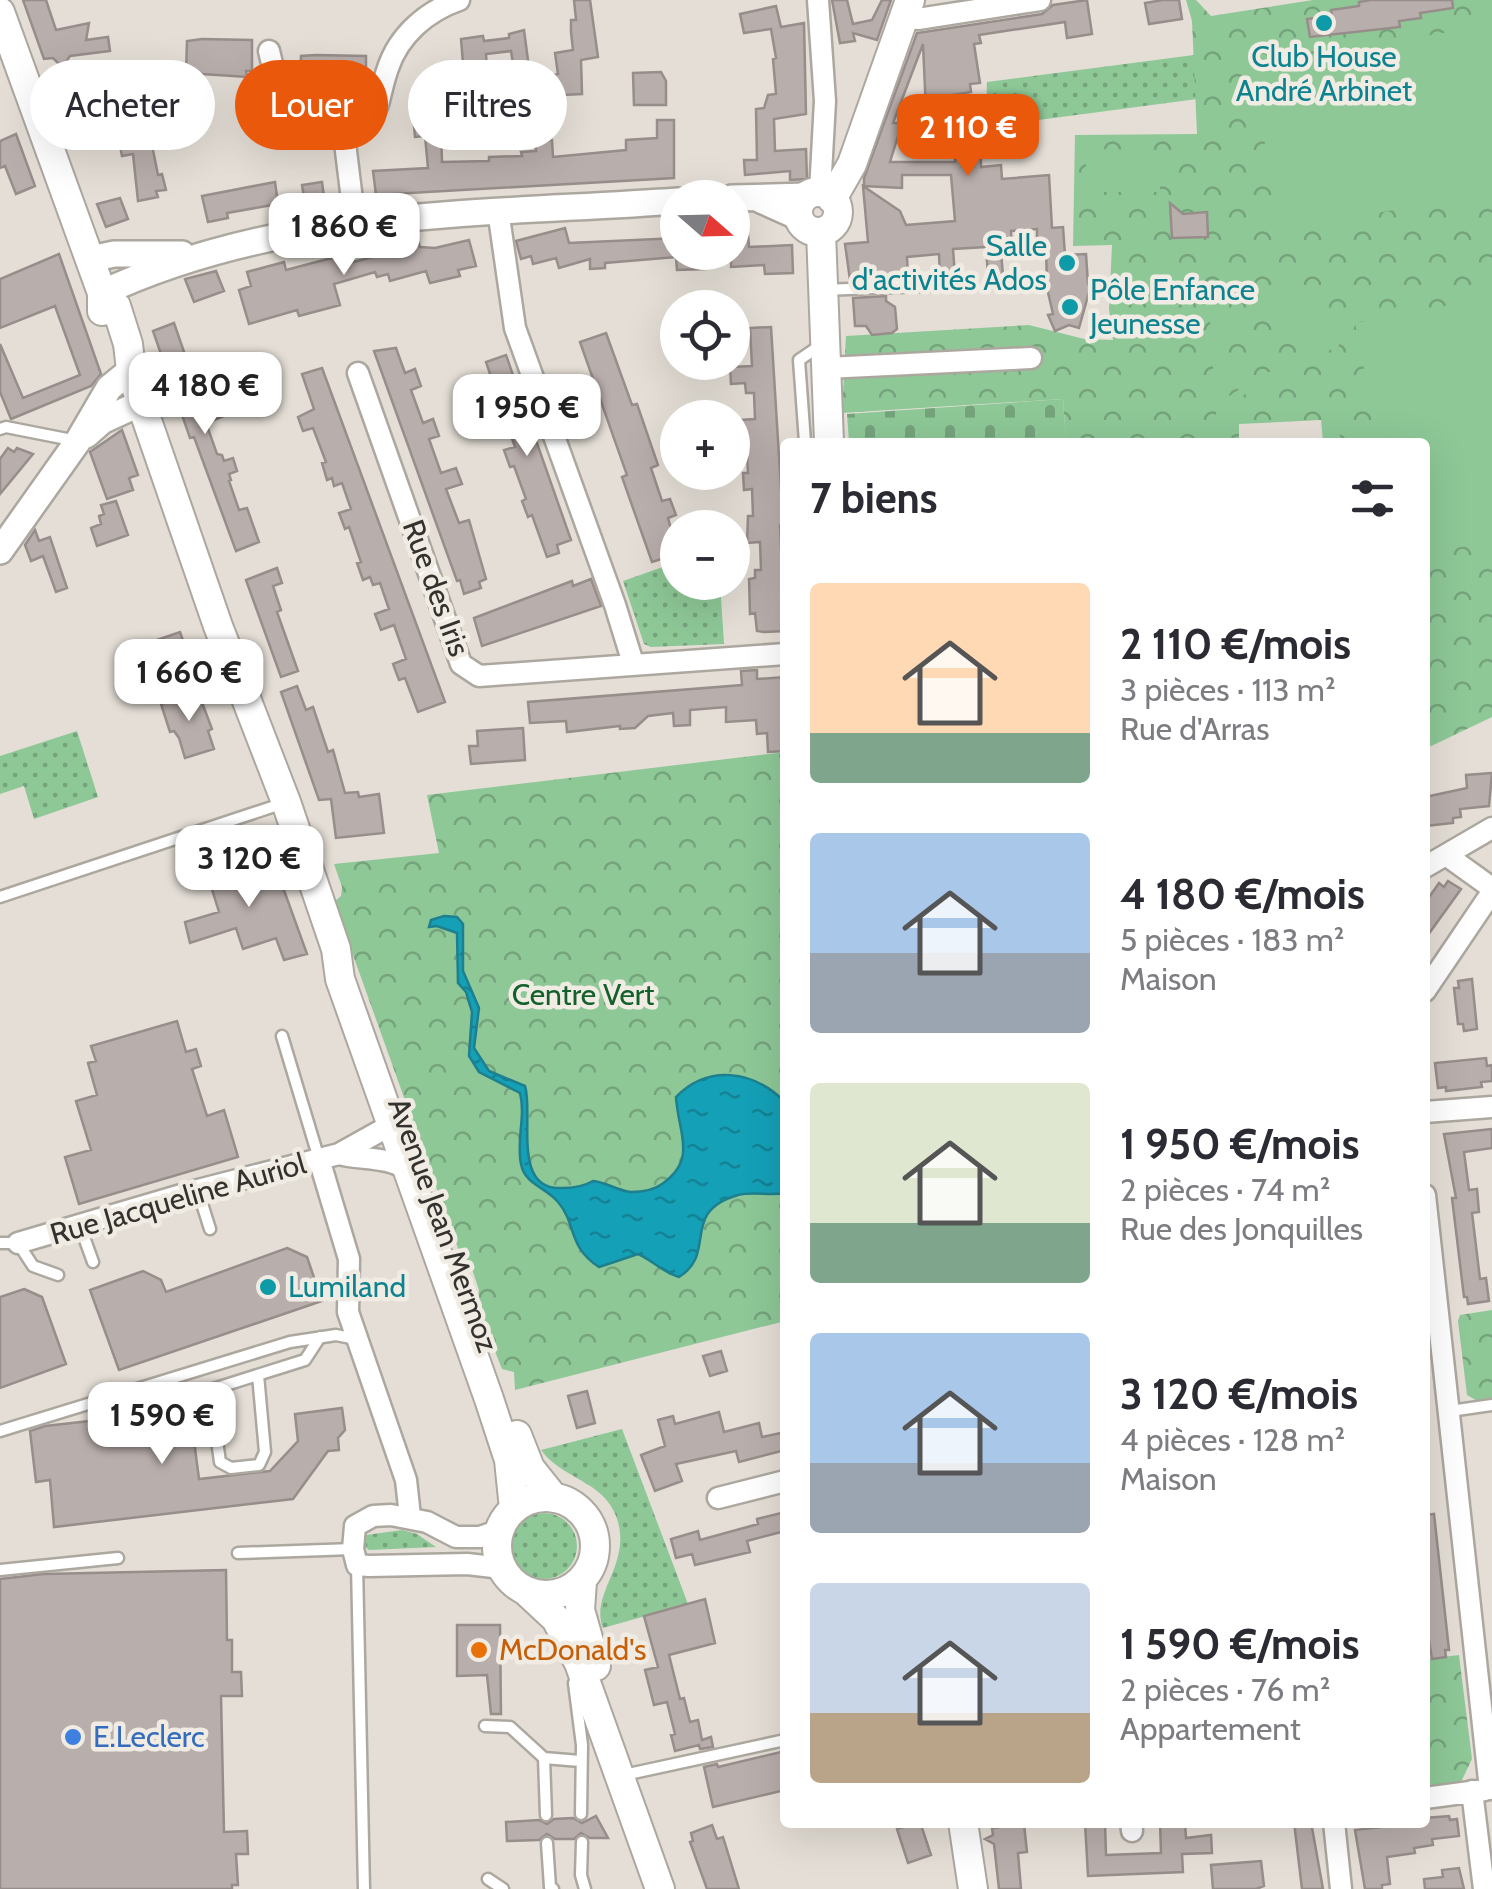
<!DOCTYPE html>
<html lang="fr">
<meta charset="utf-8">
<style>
body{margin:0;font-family:Cabin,sans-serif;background:#f7f7f7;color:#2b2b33;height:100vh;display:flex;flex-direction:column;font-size:38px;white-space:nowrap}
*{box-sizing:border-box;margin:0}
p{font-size:32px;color:#7c7c81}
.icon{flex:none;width:55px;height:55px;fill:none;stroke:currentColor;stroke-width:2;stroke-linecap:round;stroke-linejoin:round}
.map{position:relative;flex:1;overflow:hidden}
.side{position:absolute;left:780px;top:438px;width:650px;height:1390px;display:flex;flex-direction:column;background:#fff;border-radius:10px;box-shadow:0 10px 40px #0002}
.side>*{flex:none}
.banner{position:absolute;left:30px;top:60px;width:600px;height:90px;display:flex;gap:20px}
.needle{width:65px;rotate:110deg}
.controls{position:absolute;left:660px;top:180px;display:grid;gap:20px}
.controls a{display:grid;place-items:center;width:90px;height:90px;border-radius:50%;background:#fff;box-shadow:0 10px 40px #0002;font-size:50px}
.price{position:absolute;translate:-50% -85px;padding:0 22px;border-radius:20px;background:#fff;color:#222;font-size:32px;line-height:65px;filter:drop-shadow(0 2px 5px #0008)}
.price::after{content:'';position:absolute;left:50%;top:60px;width:30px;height:22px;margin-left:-15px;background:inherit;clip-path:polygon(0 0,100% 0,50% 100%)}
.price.active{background:#ea580c;color:#fff}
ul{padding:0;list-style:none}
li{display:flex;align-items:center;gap:30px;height:250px;padding:0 30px}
li span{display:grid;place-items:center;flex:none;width:280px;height:200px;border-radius:10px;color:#555}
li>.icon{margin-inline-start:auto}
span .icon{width:120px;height:120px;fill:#fffc;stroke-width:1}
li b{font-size:42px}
h2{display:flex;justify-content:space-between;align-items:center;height:120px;padding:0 30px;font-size:42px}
.tag{padding:0 35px;border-radius:45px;background:#fff;box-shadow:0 10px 40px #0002;font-size:35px;line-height:90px}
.tag.active{background:#ea580c;color:#fff}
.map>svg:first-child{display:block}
</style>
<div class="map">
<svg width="1492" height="1889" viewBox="0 0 1492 1889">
<defs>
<pattern id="grass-dots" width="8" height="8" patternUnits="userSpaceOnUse" patternTransform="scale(2.5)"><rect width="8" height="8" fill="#8ec897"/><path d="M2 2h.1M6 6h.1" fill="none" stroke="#75a37c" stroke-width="1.8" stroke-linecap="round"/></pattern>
<pattern id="cemetery-stones" width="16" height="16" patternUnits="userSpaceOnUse" patternTransform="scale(2.5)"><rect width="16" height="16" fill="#8ec897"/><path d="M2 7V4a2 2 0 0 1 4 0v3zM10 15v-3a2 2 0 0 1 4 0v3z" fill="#75a37c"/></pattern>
<pattern id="park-crowns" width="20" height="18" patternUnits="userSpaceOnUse" patternTransform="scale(2.5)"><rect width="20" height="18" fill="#8ec897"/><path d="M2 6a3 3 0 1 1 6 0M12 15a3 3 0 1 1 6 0" fill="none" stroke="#75a37c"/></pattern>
<pattern id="water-ripples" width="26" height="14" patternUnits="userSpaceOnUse" patternTransform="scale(2.5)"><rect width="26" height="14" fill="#14a0b7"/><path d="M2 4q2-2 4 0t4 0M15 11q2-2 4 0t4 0" fill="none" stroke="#138395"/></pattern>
</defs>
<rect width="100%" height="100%" fill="#e4ded6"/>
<path fill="url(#grass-dots)" d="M1194 55 1197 99 986 127 987 82Z
M677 562 678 582 720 583 724 644 651 647 644 644 623 581Z
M77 731 98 797 34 819 24 786 0 794V756Z
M622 1429 688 1604 603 1628C589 1593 634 1563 616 1516 603 1481 561 1478 541 1450Z
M511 1546a33 33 0 1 1 66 0a33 33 0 1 1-66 0Z
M402 1530 417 1534 436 1547 369 1550 365 1547 366 1535Z"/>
<path fill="url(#cemetery-stones)" d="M1063 399 1066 442H849L847 414Z"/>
<path fill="url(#park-crowns)" d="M1186 0H1196L1211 16 1313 0H1492V717L1425 749V442H1323L1321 420 1239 424V442H1066L1063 399 842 413 846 336 1029 325 1084 339 1113 340 1109 309 1112 245 1073 246 1075 135 1197 134 1192 21Z
M785 752V1321L515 1390 514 1372 502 1369 477 1306 479 1290 471 1266 464 1265 334 902 341 896 342 887 334 864 439 853 427 795Z
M1492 1310V1400L1479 1402 1467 1395 1458 1321 1460 1315Z
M1459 1655 1472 1759 1461 1782 1425 1786V1659Z"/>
<path fill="#8ec897" d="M1492 25V194L1279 229 1252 64Z
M1086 149 1160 150V192H1086Z
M1281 288 1315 313 1349 325 1335 353 1262 303 1270 293 1275 295Z
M1492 297V541L1425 554V442H1378L1355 323Z
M1224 320 1228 397C1238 392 1247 380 1259 375 1291 362 1326 380 1337 411 1340 421 1340 432 1340 442H1330C1329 426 1329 411 1318 398 1296 369 1246 378 1233 411 1229 421 1231 432 1232 442H1218L1210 321Z"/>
<path fill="url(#water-ripples)" stroke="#1e7f8e" stroke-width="2.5" d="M444 916 457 917 463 924V971L479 1008 474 1048 489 1071 525 1086C534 1113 511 1191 562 1188 573 1188 583 1187 593 1181 606 1182 618 1191 631 1192 641 1192 654 1190 662 1184 698 1159 678 1133 676 1097 708 1064 753 1070 785 1102V1193C769 1196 754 1191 738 1195 679 1212 718 1253 679 1277 662 1272 654 1261 638 1254L599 1267C567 1246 577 1224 558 1202 546 1187 525 1185 521 1164 516 1140 526 1116 520 1093L479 1072 469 1056 472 1012 466 992 458 983 457 933 437 926 429 927 431 920Z"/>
<path fill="#b8aeab" stroke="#978d8a" stroke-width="2.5" d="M23 0H46L56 30 89 23 86 40 108 37 110 51 70 56 65 63 59 64 53 58 44 59Z
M574 0H590L598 57 581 60 582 94 541 96 540 78 558 74 555 53 573 50 571 32V20H576Z
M832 0H847L853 24 872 20 882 0H891L877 40 853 33 855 41 840 43Z
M1087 0 1092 34 1067 38 1065 22 979 35 981 43 974 44 980 83 970 84 971 92 940 97 942 132 927 133 923 44 893 123H902L890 162H955L956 131 980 128 981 167 1001 165 1002 179 1049 175 1052 228 1063 227 1065 255 1086 254 1088 284 1091 285 1079 328 1069 325 1055 331 1048 315 1053 314 1047 288 1046 247 1037 248V229L1011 231 1012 252H1001L1003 276 988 277 986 247 953 249 955 276 940 277 939 254 907 257 908 278 850 280 845 244 868 242 863 186 900 211 906 225 955 221 951 175H902V188L864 186V178L917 33 1042 14 1053 5Z
M1163 0H1179L1182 19 1149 24 1145 3Z
M1371 0H1452L1453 8 1420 13 1421 18 1399 21 1400 27 1310 37 1307 19 1332 16 1331 10 1359 6V2Z
M776 6 781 27 804 23 806 114 774 119 775 151 806 149 807 179 790 180V171L745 175 744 160H757L756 109 764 108 768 95 776 94 773 59 776 58 771 29 744 33 740 14Z
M524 30 529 68 514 70 511 51 486 54 488 84 465 87 461 39 483 36 484 41 509 38V34Z
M202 39 252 40V71H246L247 77 186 73 187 41Z
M316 55 366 56V83H361V92L300 89 301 56Z
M661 72 666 81V105H634L633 73Z
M447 102 448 114 479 112 480 126 441 128 442 162 489 161V157L522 156 521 152 536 151 535 141 552 140 553 157 626 150V140L657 138V120H674V178L376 195 373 171 428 168 425 136 415 137 412 105Z
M141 112 144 127 156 125 159 144 152 145 158 175 162 174 166 190 156 191 158 197 138 201 133 154 122 156 118 136 123 135 120 115Z
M16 134 35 186 16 194 5 166 0 168V141Z
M275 182 278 204 227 213 228 218 208 222 202 196Z
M322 182 324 197 305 203 302 185Z
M120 198 128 219 106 227 97 204Z
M1170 203 1183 214 1207 212 1208 237 1172 238Z
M565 228 569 243 678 238V252H704L705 269 677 270 676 257 605 263V268L590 269V259L559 268 556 258 533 264 531 256 521 259 516 241Z
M748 234 749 247 792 245 793 273 765 274 764 265 731 267 732 237Z
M469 240 476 266 458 270 460 276 430 283 426 271 390 281 388 274 377 277 375 272 334 284 340 305 299 316 297 310 249 324 239 290 251 286 247 272 284 262 286 270 343 255 352 254 354 262 402 249 401 246 418 241 420 247 435 248Z
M59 254 101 374 91 386 11 419 0 392V344L23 398 80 375 55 306 0 328V279Z
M216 271 224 291 194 302 185 279Z
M886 296V301L895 307 897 329 892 333 872 335 866 326H855L853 298Z
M174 323 191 372 187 374 199 410 219 402 224 416 206 423 217 454 222 455 224 461 233 458 237 471 229 474 231 480 229 481 239 510 247 508 259 542 236 551 194 437 190 438 153 331Z
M771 327 782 505 783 525H780L785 631 764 632 757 631 755 613 750 614 749 579 755 578V570H761L760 542 747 543 748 516H753L752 489 744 490 743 473H748L746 436H741L740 420 755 419 754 393H746L745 383 731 384 730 367 752 366 750 328Z
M606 333 632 405 637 404 658 465 651 468 662 501 670 499 676 515 668 518 678 554 652 562 622 477 627 475 580 342Z
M396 348 405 373 415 369 421 386 411 390 423 423 433 419 439 436 429 439 441 473 456 468 462 484 446 489 459 523 469 520 486 579 479 582 481 588 464 594 460 580 457 581 374 351Z
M506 355 571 540 557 545 559 553 547 557 532 515 528 517 522 501 526 499 514 466 510 467 504 450 515 447 503 413 492 417 487 401 498 397 486 362Z
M322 368 445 702 418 712 405 678 399 680 393 664 406 659 394 625 381 630 375 614 389 609 380 583 373 585 370 577 363 580 357 563 361 562 349 527 345 529 339 513 351 509 342 483 334 486 332 478 327 480 322 463 326 462 313 428 303 431 298 417 314 409 302 374Z
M122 430 138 475 129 478 133 490 107 499 90 452Z
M8 448 14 452 17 448 33 454 0 494V459Z
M116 501 128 535 97 546 91 528 101 524 99 516 104 514 101 505Z
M35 530 39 541 50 537 67 588 56 592 43 556 31 561 25 545Z
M277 568 282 583 273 586 281 610 277 612 298 671 281 677 246 580Z
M591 579 601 606 482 646 474 618 572 581 573 586Z
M180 632 191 663 169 671 161 666H152L145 644Z
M757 670V679L785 677V751L768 752 767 733 757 734 756 720 726 722V707L690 710V725L674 726 673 713 648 716 635 728 620 729V726L567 732 566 721 530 723 528 702 742 685 741 671Z
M297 686 306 710 313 707 328 752 333 750 345 793 358 792 359 797 379 794 384 833 336 838 331 799 319 800 281 692Z
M198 692 212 729 208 731 214 749 185 758 179 738 174 731 170 732 161 704Z
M523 728 525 760 471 764 469 746H478L477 731Z
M1492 773 1489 806 1460 809 1461 817 1453 818V823L1425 826V797L1467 788 1466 775Z
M249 854 257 876 264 874 267 886 281 882 307 954 284 960 276 938 243 949 236 928 190 943 185 922 219 912 207 873Z
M1448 881 1461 889 1425 939V903L1439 883 1444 887Z
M1472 979 1477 1029 1464 1031 1463 1024H1458L1454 988H1459L1458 981Z
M177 1021 186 1052 196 1049 201 1066 192 1069 207 1116 224 1110 238 1157 79 1204 65 1157 91 1150 76 1101 97 1095 88 1063 96 1061 91 1046Z
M1486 1058 1487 1066 1492 1065V1081L1481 1082 1482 1087 1446 1091V1087L1438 1088 1435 1063Z
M1492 1129V1148L1464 1152 1469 1190 1477 1189 1479 1212 1472 1213 1480 1279 1486 1278 1489 1301 1468 1304 1467 1297H1464L1452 1198H1456L1444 1134Z
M287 1248 307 1257 322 1301 119 1370 90 1290 143 1271 161 1280 166 1292Z
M24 1289 42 1297 66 1364 0 1388V1297Z
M721 1351 727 1371 710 1376 703 1356Z
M587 1391 595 1423 577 1428 568 1396Z
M342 1408 345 1430 338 1438 339 1450 328 1451 293 1499 54 1527 50 1480 36 1482 30 1431 45 1426 190 1410 199 1479 270 1471 298 1441 295 1414Z
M719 1412 724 1432 759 1423 762 1437 785 1432V1450L739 1462 736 1451 676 1464 682 1481 655 1491 641 1455 665 1446 658 1420 673 1416 675 1424Z
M785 1512V1531L747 1541 750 1552 695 1565 692 1554 676 1558 671 1539 698 1531 700 1540 758 1524 757 1519Z
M1434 1514 1449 1650H1445L1446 1657 1432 1659 1425 1616V1515Z
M226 1570 227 1640H232V1672H241L242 1696H221L224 1832 247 1831 248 1854H236L238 1885H232V1889H0V1579L43 1574Z
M705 1599 715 1643 669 1655 680 1699 684 1698 690 1722 698 1720 702 1740 711 1737 713 1747 700 1749 699 1745 675 1751 671 1735 675 1734 667 1702 654 1705 645 1670 658 1667 644 1616Z
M457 1625H500L501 1714H491L487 1675 457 1676Z
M785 1751V1790L713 1807 704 1767 717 1764 718 1767Z
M596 1816 608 1838H590L581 1833 574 1839H555L547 1834 539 1840 507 1841 506 1822 539 1820 547 1824 554 1819 573 1818 582 1823Z
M1449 1816 1450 1820 1457 1819 1459 1836 1432 1839 1433 1845 1414 1848 1415 1853 1387 1857 1390 1884 1382 1885V1889H1365L1355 1830 1425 1822V1818Z
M920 1822 931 1855 908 1863 897 1829Z
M1085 1822H1105L1106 1855 1161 1853 1160 1822H1185L1186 1838 1211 1835 1212 1853 1182 1854 1183 1872 1088 1876Z
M1294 1822H1311L1323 1889H1302Z
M1024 1824 1027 1852 1018 1853 1021 1889H999L994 1844 985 1839 993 1835 992 1828Z
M712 1825 717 1839 723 1837 739 1889H707L690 1842 693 1841 691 1833Z
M1261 1861 1264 1886 1256 1889H1213L1211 1865Z
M1459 1868 1464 1889H1425L1424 1879 1443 1877 1442 1870Z"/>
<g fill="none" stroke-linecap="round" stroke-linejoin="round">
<g stroke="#aca79f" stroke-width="15">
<path id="service" d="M824 290 971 284
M0 429 6 427 77 441
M805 442 799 360 821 345
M0 897 284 803
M282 1036 319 1159
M198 1191 210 1229
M80 1226 93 1262
M0 1243H18L33 1266 58 1275
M258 1375 265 1452 259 1465 231 1468 220 1462 210 1390 305 1360 320 1337
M1450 1411 1492 1405
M0 1431 290 1342 336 1335 356 1339
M238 1553 353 1549
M357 1565 364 1889
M0 1570 118 1558
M574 1683 582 1745 581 1814
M485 1726 510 1727 544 1758 546 1815
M544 1758 580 1761
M633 1773 785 1740
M582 1842 581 1875 585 1889
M547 1843 550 1887 553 1889
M488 1879 503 1889"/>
</g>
<g stroke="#aca79f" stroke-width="25">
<path id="minor" d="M818 0 825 101 820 192
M905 16 918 19 1040 0
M269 51C281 102 290 124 344 135L355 224
M344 135C385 117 375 104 388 68 399 35 427 11 459 0
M498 210 515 328 615 605 633 663
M826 368 1031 358
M358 373 461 664 479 676 785 654
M1446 855 1492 888
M1425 867 1492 828
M1425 991 1492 892
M1425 1112 1492 1107
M339 1154C361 1160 391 1156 408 1171
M319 1159 349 1259 348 1312 406 1480 410 1516
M1425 1195 1490 1789
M18 1243 198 1190 339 1154 391 1125H398L401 1132
M718 1498 785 1481
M500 1530 480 1537H456L427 1522 391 1515 373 1516 355 1526 353 1549 357 1565 369 1566 467 1564 502 1568
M1472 1791 1484 1889
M1425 1798 1485 1790
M1131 1822 1132 1831
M1334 1822 1341 1889"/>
</g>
<g stroke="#aca79f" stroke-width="30">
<path id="tertiary" d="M732 198 806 196
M761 200 799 217
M91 259 114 254H182
M102 293C284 208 482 215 678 201
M86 435 102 421 141 403
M0 551 78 441 109 388 131 370"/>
</g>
<g stroke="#aca79f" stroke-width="32">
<path id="secondary" d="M0 12 102 293V311
M798 212a20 20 0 1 1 40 0a20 20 0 1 1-40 0Z
M832 199 852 164 910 0
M821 232 829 442
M102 293 116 306 128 344 131 370 141 403 218 626 286 802 336 949 340 979 489 1399 509 1460 514 1509
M517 1435 530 1468 554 1498
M497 1546a49 49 0 1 1 98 0a49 49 0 1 1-98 0Z
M582 1581 580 1610 596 1666
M527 1592 556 1619 579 1663 660 1889
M963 1822 973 1889"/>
</g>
<use href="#service" stroke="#fff" stroke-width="10"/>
<use href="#minor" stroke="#fff" stroke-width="20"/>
<use href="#tertiary" stroke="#fff" stroke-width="25"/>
<use href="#secondary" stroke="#fff" stroke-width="28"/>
</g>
<g fill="#0f9aa8" stroke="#f1ece3" stroke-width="4">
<circle cx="1324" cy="23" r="10"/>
<circle cx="1067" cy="263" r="10"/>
<circle cx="1070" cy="307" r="10"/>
<circle cx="268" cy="1287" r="10"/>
</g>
<circle fill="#e8710a" stroke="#f1ece3" stroke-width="4" cx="479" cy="1650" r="10"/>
<circle fill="#3f7fe0" stroke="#f1ece3" stroke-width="4" cx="73" cy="1737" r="10"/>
<g text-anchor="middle" stroke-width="9" stroke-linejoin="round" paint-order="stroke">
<g font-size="30" fill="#0d838f" stroke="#f1ece3" text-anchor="start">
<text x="1324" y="67" text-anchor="middle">Club House<tspan x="1324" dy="34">André Arbinet</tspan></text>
<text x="1047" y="256" text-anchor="end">Salle<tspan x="1047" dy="34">d'activités Ados</tspan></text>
<text x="1090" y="300">Pôle Enfance<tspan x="1090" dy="34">Jeunesse</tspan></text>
<text x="288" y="1297">Lumiland</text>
</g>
<g font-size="30" fill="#34322f" stroke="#f1ece3">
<text transform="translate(436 588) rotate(70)" y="10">Rue des Iris</text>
<text transform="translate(178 1199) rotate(-16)" y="10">Rue Jacqueline Auriol</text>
<text transform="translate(443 1225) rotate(70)" y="10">Avenue Jean Mermoz</text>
</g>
<g font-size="30" fill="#12602a" stroke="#f1ece3">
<text x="583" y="1005">Centre Vert</text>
</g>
<g font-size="30" fill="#c56008" stroke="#f1ece3" text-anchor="start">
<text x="499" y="1660">McDonald's</text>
</g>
<g font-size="30" fill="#366cbe" stroke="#f1ece3" text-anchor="start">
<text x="93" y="1747">E.Leclerc</text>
</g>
</g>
</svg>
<div class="controls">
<a><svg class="needle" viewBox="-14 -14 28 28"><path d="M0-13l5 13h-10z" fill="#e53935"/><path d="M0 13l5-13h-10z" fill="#7c7c81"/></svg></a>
<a><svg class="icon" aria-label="locate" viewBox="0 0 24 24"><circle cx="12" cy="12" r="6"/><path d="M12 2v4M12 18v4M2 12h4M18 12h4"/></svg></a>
<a>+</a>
<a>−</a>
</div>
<b class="price active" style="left:968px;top:179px">2 110 €</b>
<b class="price" style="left:344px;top:278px">1 860 €</b>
<b class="price" style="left:205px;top:437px">4 180 €</b>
<b class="price" style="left:527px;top:459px">1 950 €</b>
<b class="price" style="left:189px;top:724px">1 660 €</b>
<b class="price" style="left:249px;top:910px">3 120 €</b>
<b class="price" style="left:162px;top:1467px">1 590 €</b>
<div class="banner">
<a class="tag">Acheter</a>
<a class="tag active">Louer</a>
<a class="tag">Filtres</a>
</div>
<section class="side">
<h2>7 biens<svg class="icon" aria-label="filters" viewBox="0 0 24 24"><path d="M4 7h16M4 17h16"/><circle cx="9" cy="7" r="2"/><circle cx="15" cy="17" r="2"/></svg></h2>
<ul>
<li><span style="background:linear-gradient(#ffd9b3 75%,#7fa58c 0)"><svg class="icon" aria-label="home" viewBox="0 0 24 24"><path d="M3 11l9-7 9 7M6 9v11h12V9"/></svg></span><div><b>2 110 €/mois</b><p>3 pièces · 113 m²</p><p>Rue d'Arras</p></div></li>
<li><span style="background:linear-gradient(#a9c7e8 60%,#9aa5b1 0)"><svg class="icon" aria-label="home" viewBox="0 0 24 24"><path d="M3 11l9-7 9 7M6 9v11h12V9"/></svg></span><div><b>4 180 €/mois</b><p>5 pièces · 183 m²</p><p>Maison</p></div></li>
<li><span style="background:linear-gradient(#dfe7d0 70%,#7fa58c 0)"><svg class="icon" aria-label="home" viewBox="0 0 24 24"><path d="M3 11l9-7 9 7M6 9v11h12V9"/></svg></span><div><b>1 950 €/mois</b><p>2 pièces · 74 m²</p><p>Rue des Jonquilles</p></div></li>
<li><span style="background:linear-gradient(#a9c7e8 65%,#9aa5b1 0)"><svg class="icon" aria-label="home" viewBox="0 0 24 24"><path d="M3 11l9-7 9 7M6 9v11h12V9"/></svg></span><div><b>3 120 €/mois</b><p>4 pièces · 128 m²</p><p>Maison</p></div></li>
<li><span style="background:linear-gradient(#c9d6e8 65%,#b9a48a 0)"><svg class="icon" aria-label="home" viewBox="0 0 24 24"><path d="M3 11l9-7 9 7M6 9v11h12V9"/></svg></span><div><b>1 590 €/mois</b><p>2 pièces · 76 m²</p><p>Appartement</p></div></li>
</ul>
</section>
</div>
